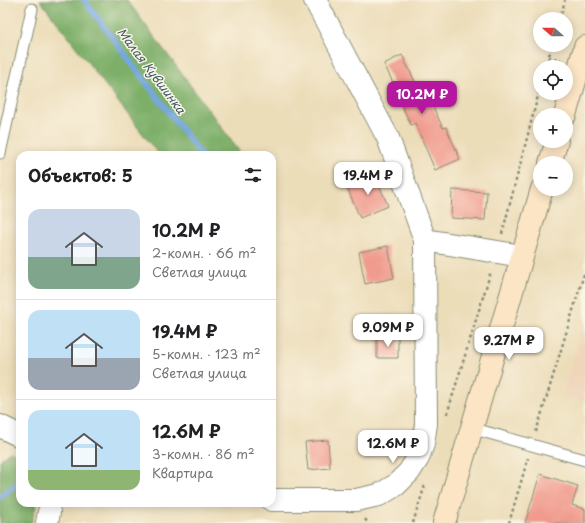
<!DOCTYPE html>
<html lang="ru">
<meta charset="utf-8">
<style>
body{margin:0;font-family:"Playpen Sans",sans-serif;background:#f2f2f2;color:#202124;height:100vh;display:flex;flex-direction:column;font-size:15px;white-space:nowrap}
*{box-sizing:border-box;margin:0}
p{font-size:13px;color:#757577}
.icon{flex:none;width:22px;height:22px;fill:none;stroke:currentColor;stroke-width:2;stroke-linecap:round;stroke-linejoin:round}
.map{position:relative;flex:1;overflow:hidden}
.details{position:absolute;left:16px;top:151px;width:260px;height:356px;display:flex;flex-direction:column;background:#fff;border-radius:12px;box-shadow:0 2px 10px #0003}
.details>*{flex:none}
.needle{width:26px;rotate:291deg}
.fabs{position:absolute;left:533px;top:12px;display:grid;gap:8px}
.fabs a{display:grid;place-items:center;width:40px;height:40px;border-radius:50%;background:#fff;box-shadow:0 2px 10px #0003;font-size:20px}
.price{position:absolute;translate:-50% -34px;padding:0 9px;border-radius:8px;background:#fff;color:#222;font-size:13px;line-height:26px;filter:drop-shadow(0 1px 2px #0008)}
.price::after{content:'';position:absolute;left:50%;top:24px;width:12px;height:9px;margin-left:-6px;background:inherit;clip-path:polygon(0 0,100% 0,50% 100%)}
.price.current{background:#b5179e;color:#fff}
ul{padding:0;list-style:none}
li{display:flex;align-items:center;gap:12px;height:100px;padding:0 12px}
li+li{border-top:1px solid #e0e0e0}
li span{display:grid;place-items:center;flex:none;width:112px;height:80px;border-radius:12px;color:#555}
li>.icon{margin-inline-start:auto}
span .icon{width:48px;height:48px;fill:#fffc;stroke-width:1}
li b{font-size:17px}
h2{display:flex;justify-content:space-between;align-items:center;height:48px;padding:0 12px;font-size:17px}
.map>svg:first-child{display:block}
</style>
<div class="map">
<svg width="585" height="523" viewBox="0 0 585 523">
<rect width="100%" height="100%" fill="#fcf5e5"/>
<filter id="ink" filterUnits="userSpaceOnUse"><feTurbulence type="fractalNoise" baseFrequency=".025" numOctaves="2"/><feDisplacementMap in="SourceGraphic" scale="8" xChannelSelector="R" yChannelSelector="G"/><feConvolveMatrix kernelMatrix="1 2 1 2 8 2 1 2 1" color-interpolation-filters="sRGB"/></filter>
<filter id="wash" filterUnits="userSpaceOnUse"><feTurbulence type="fractalNoise" baseFrequency=".012" numOctaves="4" result="noise"/><feDisplacementMap in="SourceGraphic" scale="16" xChannelSelector="R" yChannelSelector="G"/><feGaussianBlur stdDeviation="0.9" result="paint"/><feColorMatrix in="noise" values="0 0 0 0 0 0 0 0 0 0 0 0 0 0 0 0 0 1.4 0 .05"/><feComposite in="paint" operator="in"/></filter>
<g filter="url(#wash)">
<rect width="100%" height="100%" fill="#ecddb9"/>
<path fill="#efd6bb" d="M585 318V400L563 394Z"/>
<path fill="#7daf69" stroke="#4e764e" d="M40 0H127L242 155H159Z
M10 452 20 457V503H37L31 523H0V460Z"/>
<g fill="none" stroke-linecap="round" stroke-linejoin="round">
<path stroke="#77a7e1" stroke-width="5.5" d="M84 0 201 155
M0 497 20 481"/>
</g>
<g id="blocks">
<path fill="#f09b8e" d="M402 55 420 92 425 90 443 128 446 127 460 159 435 170 415 123 411 125 400 102 402 101 384 64Z
M375 175 388 206 360 218 347 187Z
M452 190 487 192 485 220 451 218Z
M388 246 394 278 365 284 359 252Z
M377 337H398V358H377Z
M328 440 330 468 308 470 305 442Z
M540 474 578 486 572 505 585 509V523H525Z"/>
</g>
</g>
<g filter="url(#ink)">
<use href="#blocks" fill-opacity="0" stroke="#868d76" stroke-width="1"/>
<g fill="none" stroke-linecap="round" stroke-linejoin="round">
<g stroke="#868d76" stroke-width="13">
<path id="lane" d="M0 153 32 9
M471 428 585 460"/>
</g>
<g stroke="#868d76" stroke-width="24">
<path id="street" d="M315 0 388 138 425 240 522 256
M0 426 20 436
M272 500H356L379 495 396 485 409 472 418 458 423 444 426 424 425 240
M47 523 49 512"/>
</g>
<g stroke="#868d76" stroke-width="24">
<path id="secondary" d="M565 115 585 47
M550 163 557 141
M444 523 542 189"/>
</g>
<path stroke="#868d76" stroke-width="2.5" stroke-dasharray="3 3" stroke-linecap="butt" d="M560 19 565 0
M548 57 561 60
M546 67 552 45
M502 234 540 88
M447 414 491 271
M536 432 585 271
M365 519 368 523
M413 523 425 485
M509 523 528 458"/>
<use href="#lane" stroke="#fff" stroke-width="11"/>
<use href="#street" stroke="#fff" stroke-width="22"/>
<use href="#secondary" stroke="#fce5c4" stroke-width="22"/>
</g>
</g>
<g text-anchor="middle" stroke-width="3" stroke-linejoin="round" paint-order="stroke">
<g font-size="12" font-style="italic" fill="#395d68" stroke="#fcf5e5">
<text transform="translate(151 71) rotate(53)" y="4">Малая Кувшинка</text>
</g>
</g>
</svg>
<div class="fabs">
<a><svg class="needle" viewBox="-14 -14 28 28"><path d="M0-13l5 13h-10z" fill="#e53935"/><path d="M0 13l5-13h-10z" fill="#757577"/></svg></a>
<a><svg class="icon" aria-label="locate" viewBox="0 0 24 24"><circle cx="12" cy="12" r="6"/><path d="M12 2v4M12 18v4M2 12h4M18 12h4"/></svg></a>
<a>+</a>
<a>−</a>
</div>
<b class="price current" style="left:422px;top:115px">10.2M ₽</b>
<b class="price" style="left:368px;top:196px">19.4M ₽</b>
<b class="price" style="left:388px;top:348px">9.09M ₽</b>
<b class="price" style="left:509px;top:361px">9.27M ₽</b>
<b class="price" style="left:393px;top:464px">12.6M ₽</b>
<section class="details">
<h2>Объектов: 5<svg class="icon" aria-label="filters" viewBox="0 0 24 24"><path d="M4 7h16M4 17h16"/><circle cx="9" cy="7" r="2"/><circle cx="15" cy="17" r="2"/></svg></h2>
<ul>
<li><span style="background:linear-gradient(#c9d6e8 60%,#7fa58c 0)"><svg class="icon" aria-label="home" viewBox="0 0 24 24"><path d="M3 11l9-7 9 7M6 9v11h12V9"/></svg></span><div><b>10.2M ₽</b><p>2-комн. · 66 m²</p><p>Светлая улица</p></div></li>
<li><span style="background:linear-gradient(#bfe0f5 60%,#9aa5b1 0)"><svg class="icon" aria-label="home" viewBox="0 0 24 24"><path d="M3 11l9-7 9 7M6 9v11h12V9"/></svg></span><div><b>19.4M ₽</b><p>5-комн. · 123 m²</p><p>Светлая улица</p></div></li>
<li><span style="background:linear-gradient(#bfe0f5 75%,#8fb573 0)"><svg class="icon" aria-label="home" viewBox="0 0 24 24"><path d="M3 11l9-7 9 7M6 9v11h12V9"/></svg></span><div><b>12.6M ₽</b><p>3-комн. · 86 m²</p><p>Квартира</p></div></li>
</ul>
</section>
</div>
